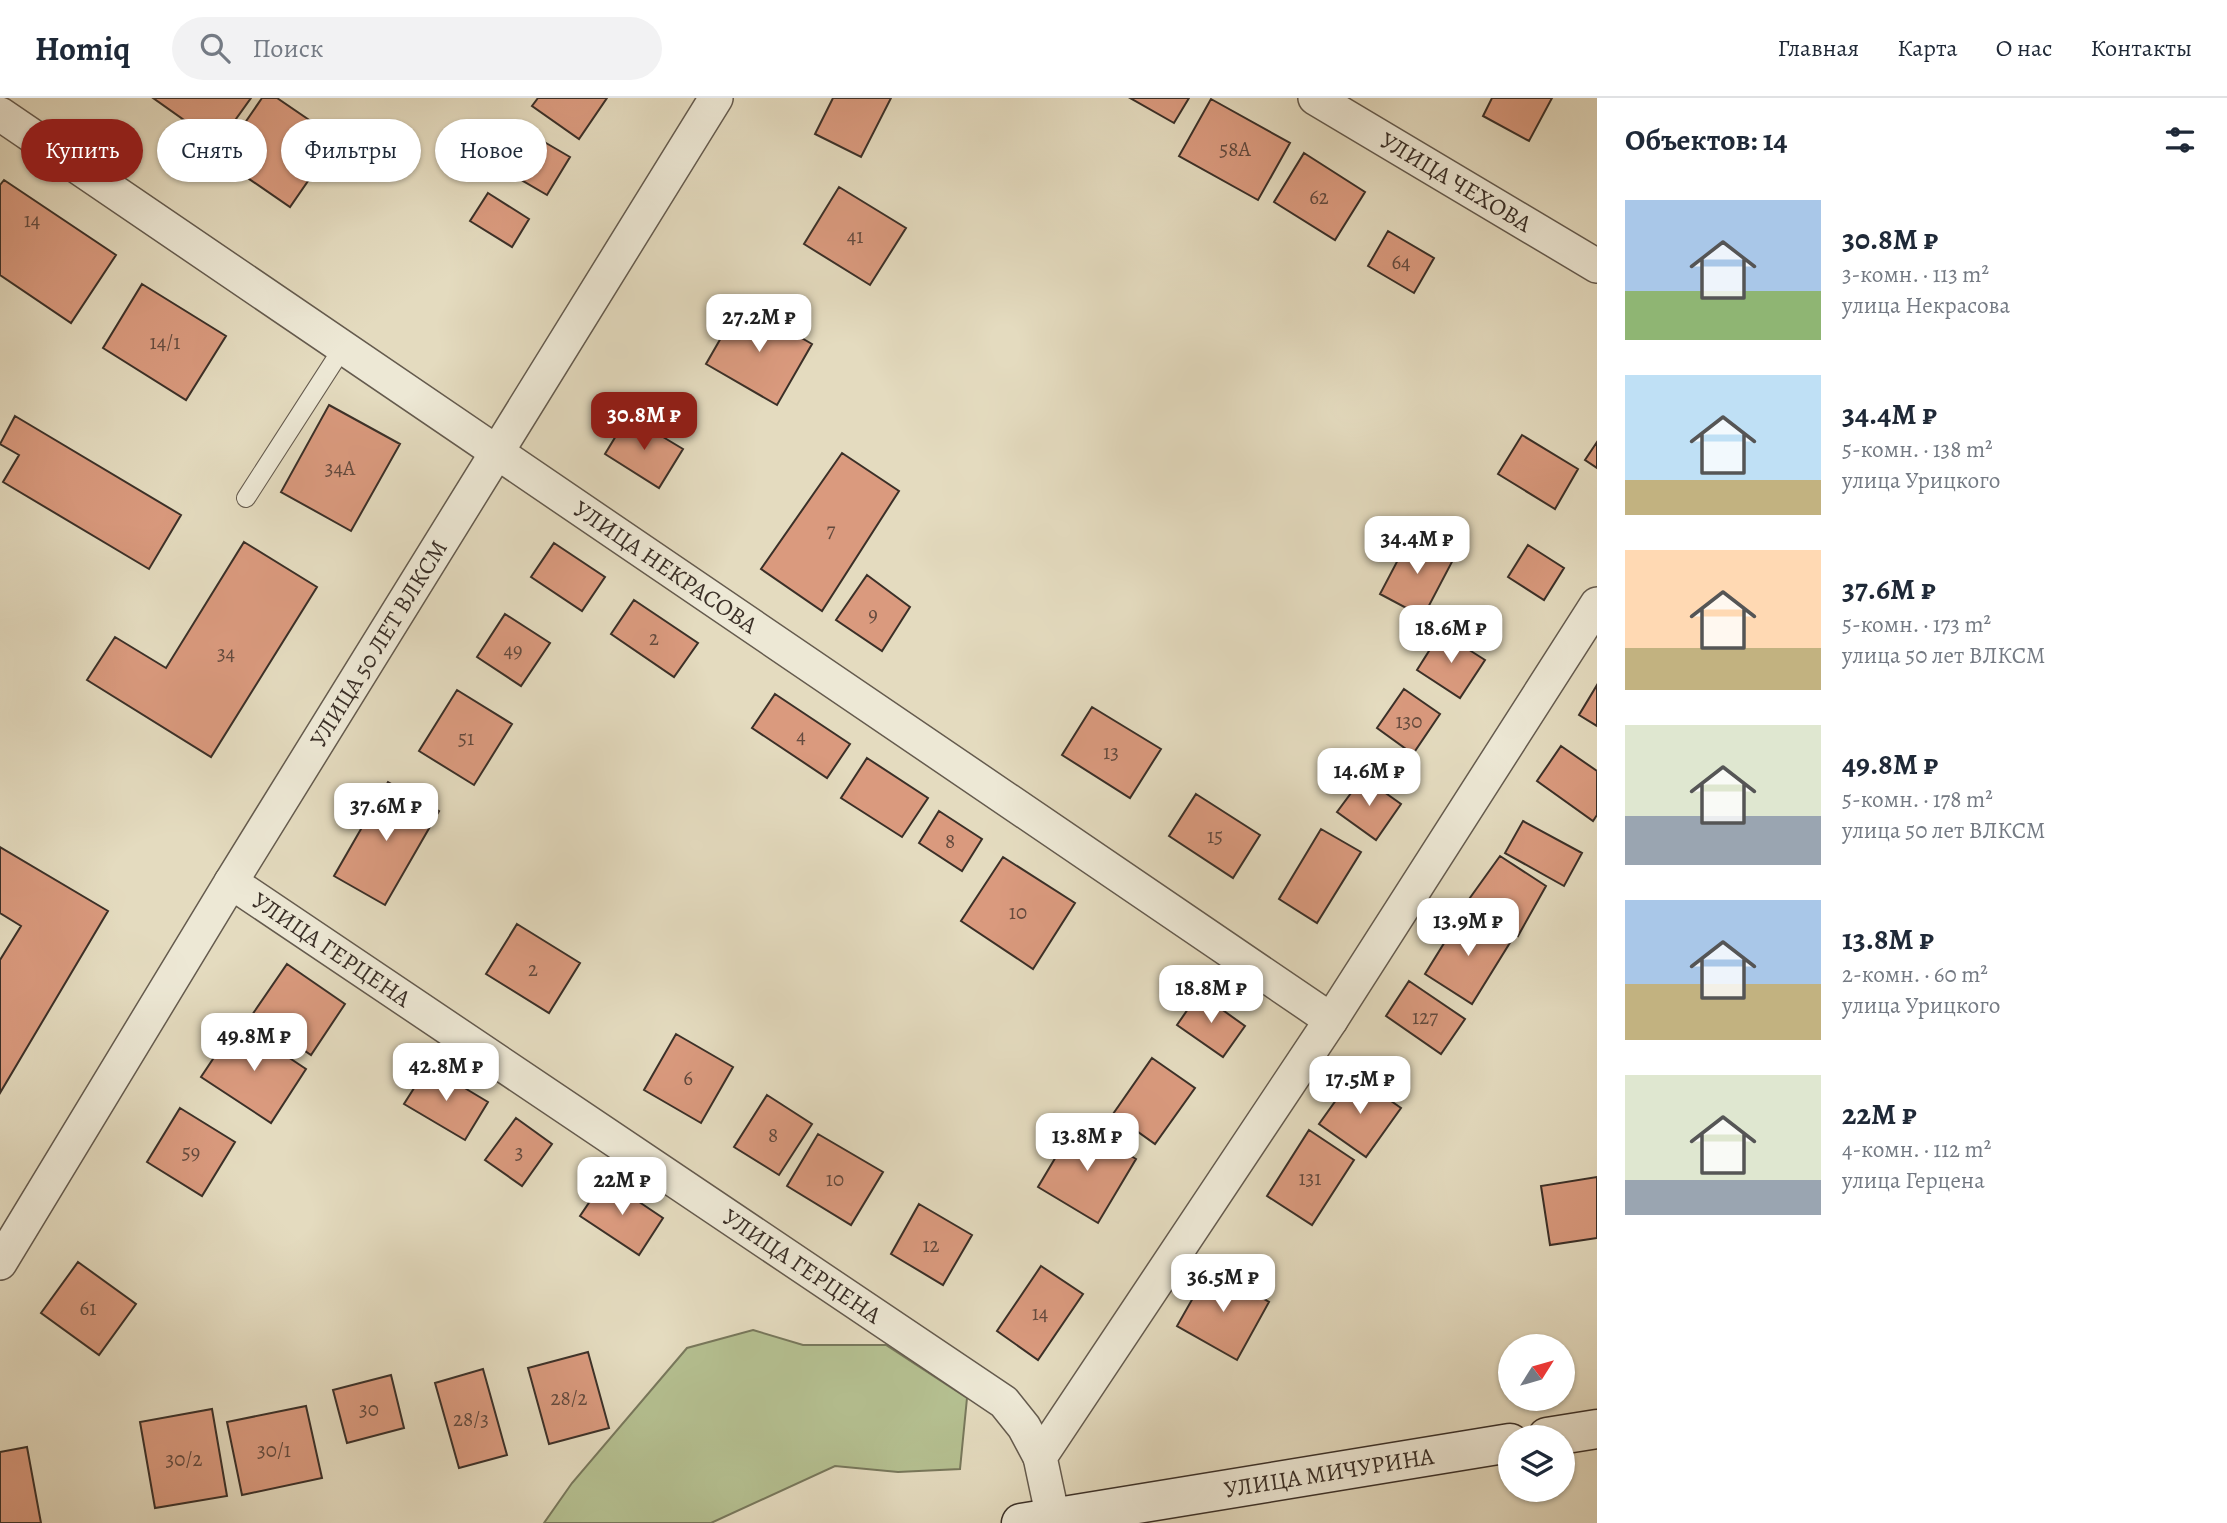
<!DOCTYPE html>
<html lang="ru">
<meta charset="utf-8">
<style>
body{margin:0;font-family:Alegreya,serif;background:#f2f2f3;color:#1f2937;height:100vh;display:flex;flex-direction:column;font-size:26px;white-space:nowrap}
*{box-sizing:border-box;margin:0}
p{font-size:23px;color:#747a83}
.icon{flex:none;width:38px;height:38px;fill:none;stroke:currentColor;stroke-width:2;stroke-linecap:round;stroke-linejoin:round}
.map{position:relative;flex:1;overflow:hidden}
.sheet{display:flex;flex-direction:column;background:#fff;width:630px}
.sheet>*{flex:none}
.banner{position:absolute;left:21px;top:21px;width:665px;height:63px;display:flex;gap:14px}
.needle{width:46px;rotate:53deg}
.fabs{position:absolute;left:1498px;top:1236px;display:grid;gap:14px}
.fabs a{display:grid;place-items:center;width:77px;height:77px;border-radius:50%;background:#fff;box-shadow:0 2px 5px #0004;font-size:35px}
.price{position:absolute;translate:-50% -60px;padding:0 16px;border-radius:14px;background:#fff;color:#222;font-size:23px;line-height:46px;filter:drop-shadow(0 2px 4px #0008)}
.price::after{content:'';position:absolute;left:50%;top:42px;width:21px;height:16px;margin-left:-10px;background:inherit;clip-path:polygon(0 0,100% 0,50% 100%)}
.price.selected{background:#8f2418;color:#fff}
ul{padding:0;list-style:none}
li{display:flex;align-items:center;gap:21px;height:175px;padding:0 28px}
li span{display:grid;place-items:center;flex:none;width:196px;height:140px;border-radius:0px;color:#555}
li>.icon{margin-inline-start:auto}
span .icon{width:84px;height:84px;fill:#fffc;stroke-width:1}
li b{font-size:30px}
h2{display:flex;justify-content:space-between;align-items:center;height:84px;padding:0 28px;font-size:30px}
.tag{padding:0 24px;border-radius:32px;background:#fff;box-shadow:0 2px 5px #0004;font-size:24px;line-height:63px}
.tag.selected{background:#8f2418;color:#fff}
header{display:flex;align-items:center;gap:42px;box-sizing:border-box;height:98px;padding:0 35px;background:#fff;border-bottom:2px solid #e0e1e3}
header strong{font-size:33px}
nav{display:flex;gap:38px;margin-inline-start:auto;font-size:24px}
.search{width:490px;height:63px;background:#f2f2f3;display:flex;align-items:center;gap:18px;box-sizing:border-box;padding:0 24px;border-radius:38px;color:#747a83;font-size:26px}
main{display:flex;flex:1;min-height:0}
.map>svg:first-child{display:block}
</style>
<header>
<strong>Homiq</strong>
<div class="search"><svg class="icon" aria-label="search" viewBox="0 0 24 24"><circle cx="10" cy="10" r="6"/><path d="M15 15l6 6"/></svg>Поиск</div>
<nav><a>Главная</a><a>Карта</a><a>О нас</a><a>Контакты</a></nav>
</header>
<main>
<div class="map">
<svg width="1597" height="1425" viewBox="0 0 1597 1425">
<rect width="100%" height="100%" fill="#e4dbbf"/>
<filter id="stains"><feTurbulence type="fractalNoise" baseFrequency=".00286" numOctaves="4"/><feColorMatrix values="0 0 0 0 .2 0 0 0 0 .09 0 0 0 0 .02 0 0 0 .5 -.17"/></filter>
<radialGradient id="worn" r=".72"><stop offset=".6" stop-color="#630" stop-opacity="0"/><stop offset="1" stop-color="#630" stop-opacity=".3"/></radialGradient>
<path fill="#b5c091" stroke="#78785c" stroke-width="2" d="M753 1232 803 1247H886L967 1300 960 1371 898 1374 835 1368 711 1425H544L572 1385 687 1250Z"/>
<path fill="#da9a7e" stroke="#3b3028" stroke-width="2" d="M153 0H251L218 46Z
M262 0H277L337 41 290 109 220 61Z
M538 0H607L579 41 532 8Z
M833 0H891L861 59 815 36Z
M1130 0H1189L1174 25Z
M1492 0H1552L1529 43 1483 18Z
M1211 1 1290 45 1258 102 1179 58Z
M522 31 570 59 547 97 499 69Z
M1304 55 1365 94 1335 142 1274 104Z
M4 82 116 157 71 225 0 177V87Z
M839 89 906 130 870 187 804 146Z
M488 95 529 121 512 149 470 123Z
M1388 133 1434 160 1414 195 1368 168Z
M142 186 226 238 186 302 103 250Z
M741 205 812 246 777 307 706 266Z
M329 307 400 346 351 433 281 394Z
M15 318 181 417 149 471 3 384 19 357 0 346Z
M628 318 683 351 659 390 605 356Z
M1522 337 1578 371 1555 411 1498 376Z
M1597 344V370L1585 362Z
M842 355 899 393 822 513 761 471Z
M1411 437 1454 460 1423 519 1380 496Z
M244 444 317 489 211 659 87 582 115 539 166 570Z
M554 445 605 479 582 513 531 479Z
M1528 447 1564 470 1544 502 1508 479Z
M867 477 910 509 882 553 836 522Z
M634 502 698 545 674 579 611 536Z
M505 516 550 545 521 588 477 559Z
M1441 534 1485 562 1460 600 1417 572Z
M1597 587V628L1579 617Z
M1404 591 1440 616 1413 656 1377 630Z
M457 592 512 626 474 687 419 653Z
M775 596 850 646 827 680 752 630Z
M1092 609 1161 651 1130 700 1062 657Z
M1561 648 1597 673V717L1593 723 1537 683Z
M867 660 928 700 902 739 841 700Z
M1363 679 1401 706 1376 742 1337 714Z
M388 684 439 713 385 807 334 778Z
M1196 696 1260 737 1233 780 1169 738Z
M939 713 982 741 962 773 919 745Z
M1523 723 1582 755 1564 788 1505 755Z
M1321 731 1361 754 1317 825 1279 801Z
M0 749 108 813 0 995V862L21 828 0 815Z
M1500 758 1546 788 1518 838 1467 804Z
M1003 759 1075 805 1033 871 961 823Z
M1464 813 1511 843 1472 906 1425 876Z
M517 826 580 865 549 915 486 876Z
M287 866 345 906 311 957 252 917Z
M1409 883 1465 921 1441 956 1386 918Z
M1199 895 1245 928 1223 959 1177 927Z
M237 925 306 971 271 1025 201 979Z
M676 936 733 969 701 1025 644 992Z
M1152 960 1195 990 1155 1046 1113 1016Z
M428 968 488 1004 465 1042 404 1006Z
M1354 977 1401 1010 1366 1059 1319 1026Z
M767 997 812 1026 779 1077 734 1049Z
M180 1010 235 1044 202 1098 147 1064Z
M516 1020 552 1046 522 1088 485 1062Z
M1076 1025 1136 1061 1098 1125 1038 1089Z
M1309 1032 1354 1062 1312 1127 1267 1098Z
M818 1036 883 1074 851 1127 787 1088Z
M1597 1079V1140L1550 1147 1541 1088Z
M605 1081 663 1120 639 1157 580 1118Z
M919 1106 972 1137 943 1187 891 1156Z
M78 1164 136 1206 99 1257 41 1215Z
M1041 1168 1083 1196 1038 1262 997 1233Z
M1210 1170 1269 1204 1237 1262 1177 1228Z
M588 1254 609 1330 549 1346 528 1270Z
M483 1271 507 1357 459 1370 435 1285Z
M391 1277 404 1330 347 1345 333 1292Z
M306 1308 322 1380 242 1397 227 1324Z
M212 1311 227 1398 155 1410 140 1324Z
M27 1349 41 1425H0V1354Z"/>
<g fill="none" stroke-linecap="round" stroke-linejoin="round">
<g stroke="#655b4e" stroke-width="20">
<path id="service" d="M246 400 342 251"/>
</g>
<g stroke="#655b4e" stroke-width="36">
<g id="minor">
<path id="s1" d="M1315 0 1597 168"/>
<path id="s2" d="M0 16 1331 922"/>
<path id="s3" d="M231 784 1004 1304 1024 1329 1040 1359"/>
<path id="s4" d="M0 1165 231 784 716 0"/>
<path d="M1053 1420 1040 1359 1331 922 1597 506"/>
</g>
</g>
<g stroke="#3b3028" stroke-width="41">
<g id="secondary">
<path d="M1547 1339 1597 1331"/>
<path id="s5" d="M1021 1425 1510 1345"/>
</g>
</g>
<use href="#service" stroke="#ede8d5" stroke-width="18"/>
<use href="#minor" stroke="#ede8d5" stroke-width="33"/>
<use href="#secondary" stroke="#ede8d5" stroke-width="38"/>
</g>
<g text-anchor="middle" stroke-width="5" stroke-linejoin="round" paint-order="stroke">
<g font-size="21" fill="#634a3e">
<text x="1235" y="58">58А</text>
<text x="1319" y="106">62</text>
<text x="32" y="129">14</text>
<text x="855" y="145">41</text>
<text x="1401" y="171">64</text>
<text x="165" y="251">14/1</text>
<text x="340" y="377">34А</text>
<text x="831" y="439">7</text>
<text x="873" y="523">9</text>
<text x="654" y="547">2</text>
<text x="513" y="559">49</text>
<text x="226" y="562">34</text>
<text x="1409" y="630">130</text>
<text x="801" y="645">4</text>
<text x="466" y="647">51</text>
<text x="1111" y="661">13</text>
<text x="1215" y="745">15</text>
<text x="950" y="750">8</text>
<text x="1018" y="821">10</text>
<text x="533" y="878">2</text>
<text x="1425" y="926">127</text>
<text x="688" y="987">6</text>
<text x="773" y="1044">8</text>
<text x="191" y="1061">59</text>
<text x="519" y="1061">3</text>
<text x="1310" y="1087">131</text>
<text x="835" y="1088">10</text>
<text x="931" y="1154">12</text>
<text x="88" y="1217">61</text>
<text x="1040" y="1222">14</text>
<text x="569" y="1307">28/2</text>
<text x="369" y="1318">30</text>
<text x="471" y="1328">28/3</text>
<text x="274" y="1359">30/1</text>
<text x="184" y="1368">30/2</text>
</g>
<g font-size="24" fill="#3b3028" stroke="#ede8d5">
<text dy="8" stroke="none"><textPath href="#s1" startOffset="164">УЛИЦА ЧЕХОВА</textPath></text>
<text dy="8" stroke="none"><textPath href="#s2" startOffset="805">УЛИЦА НЕКРАСОВА</textPath></text>
<text dy="8" stroke="none"><textPath href="#s4" startOffset="726">УЛИЦА 50 ЛЕТ ВЛКСМ</textPath></text>
<text dy="8" stroke="none"><textPath href="#s3" startOffset="121">УЛИЦА ГЕРЦЕНА</textPath></text>
<text dy="8" stroke="none"><textPath href="#s3" startOffset="688">УЛИЦА ГЕРЦЕНА</textPath></text>
<text dy="8" stroke="none"><textPath href="#s5" startOffset="312">УЛИЦА МИЧУРИНА</textPath></text>
</g>
</g>
<rect width="100%" height="100%" filter="url(#stains)"/>
<rect width="100%" height="100%" fill="url(#worn)"/>
</svg>
<div class="fabs">
<a><svg class="needle" viewBox="-14 -14 28 28"><path d="M0-13l5 13h-10z" fill="#e53935"/><path d="M0 13l5-13h-10z" fill="#747a83"/></svg></a>
<a><svg class="icon" aria-label="layers" viewBox="0 0 24 24"><path d="M12 4l9 5-9 5-9-5zM3 14l9 5 9-5"/></svg></a>
</div>
<b class="price" style="left:759px;top:256px">27.2M ₽</b>
<b class="price selected" style="left:644px;top:354px">30.8M ₽</b>
<b class="price" style="left:1417px;top:478px">34.4M ₽</b>
<b class="price" style="left:1451px;top:567px">18.6M ₽</b>
<b class="price" style="left:1369px;top:710px">14.6M ₽</b>
<b class="price" style="left:386px;top:745px">37.6M ₽</b>
<b class="price" style="left:1468px;top:860px">13.9M ₽</b>
<b class="price" style="left:1211px;top:927px">18.8M ₽</b>
<b class="price" style="left:254px;top:975px">49.8M ₽</b>
<b class="price" style="left:446px;top:1005px">42.8M ₽</b>
<b class="price" style="left:1360px;top:1018px">17.5M ₽</b>
<b class="price" style="left:1087px;top:1075px">13.8M ₽</b>
<b class="price" style="left:622px;top:1119px">22M ₽</b>
<b class="price" style="left:1223px;top:1216px">36.5M ₽</b>
<div class="banner">
<a class="tag selected">Купить</a>
<a class="tag">Снять</a>
<a class="tag">Фильтры</a>
<a class="tag">Новое</a>
</div>
</div>
<section class="sheet">
<h2>Объектов: 14<svg class="icon" aria-label="filters" viewBox="0 0 24 24"><path d="M4 7h16M4 17h16"/><circle cx="9" cy="7" r="2"/><circle cx="15" cy="17" r="2"/></svg></h2>
<ul>
<li><span style="background:linear-gradient(#a9c7e8 65%,#8fb573 0)"><svg class="icon" aria-label="home" viewBox="0 0 24 24"><path d="M3 11l9-7 9 7M6 9v11h12V9"/></svg></span><div><b>30.8M ₽</b><p>3-комн. · 113 m²</p><p>улица Некрасова</p></div></li>
<li><span style="background:linear-gradient(#bfe0f5 75%,#c2b280 0)"><svg class="icon" aria-label="home" viewBox="0 0 24 24"><path d="M3 11l9-7 9 7M6 9v11h12V9"/></svg></span><div><b>34.4M ₽</b><p>5-комн. · 138 m²</p><p>улица Урицкого</p></div></li>
<li><span style="background:linear-gradient(#ffd9b3 70%,#c2b280 0)"><svg class="icon" aria-label="home" viewBox="0 0 24 24"><path d="M3 11l9-7 9 7M6 9v11h12V9"/></svg></span><div><b>37.6M ₽</b><p>5-комн. · 173 m²</p><p>улица 50 лет ВЛКСМ</p></div></li>
<li><span style="background:linear-gradient(#dfe7d0 65%,#9aa5b1 0)"><svg class="icon" aria-label="home" viewBox="0 0 24 24"><path d="M3 11l9-7 9 7M6 9v11h12V9"/></svg></span><div><b>49.8M ₽</b><p>5-комн. · 178 m²</p><p>улица 50 лет ВЛКСМ</p></div></li>
<li><span style="background:linear-gradient(#a9c7e8 60%,#c2b280 0)"><svg class="icon" aria-label="home" viewBox="0 0 24 24"><path d="M3 11l9-7 9 7M6 9v11h12V9"/></svg></span><div><b>13.8M ₽</b><p>2-комн. · 60 m²</p><p>улица Урицкого</p></div></li>
<li><span style="background:linear-gradient(#dfe7d0 75%,#9aa5b1 0)"><svg class="icon" aria-label="home" viewBox="0 0 24 24"><path d="M3 11l9-7 9 7M6 9v11h12V9"/></svg></span><div><b>22M ₽</b><p>4-комн. · 112 m²</p><p>улица Герцена</p></div></li>
</ul>
</section>
</main>
